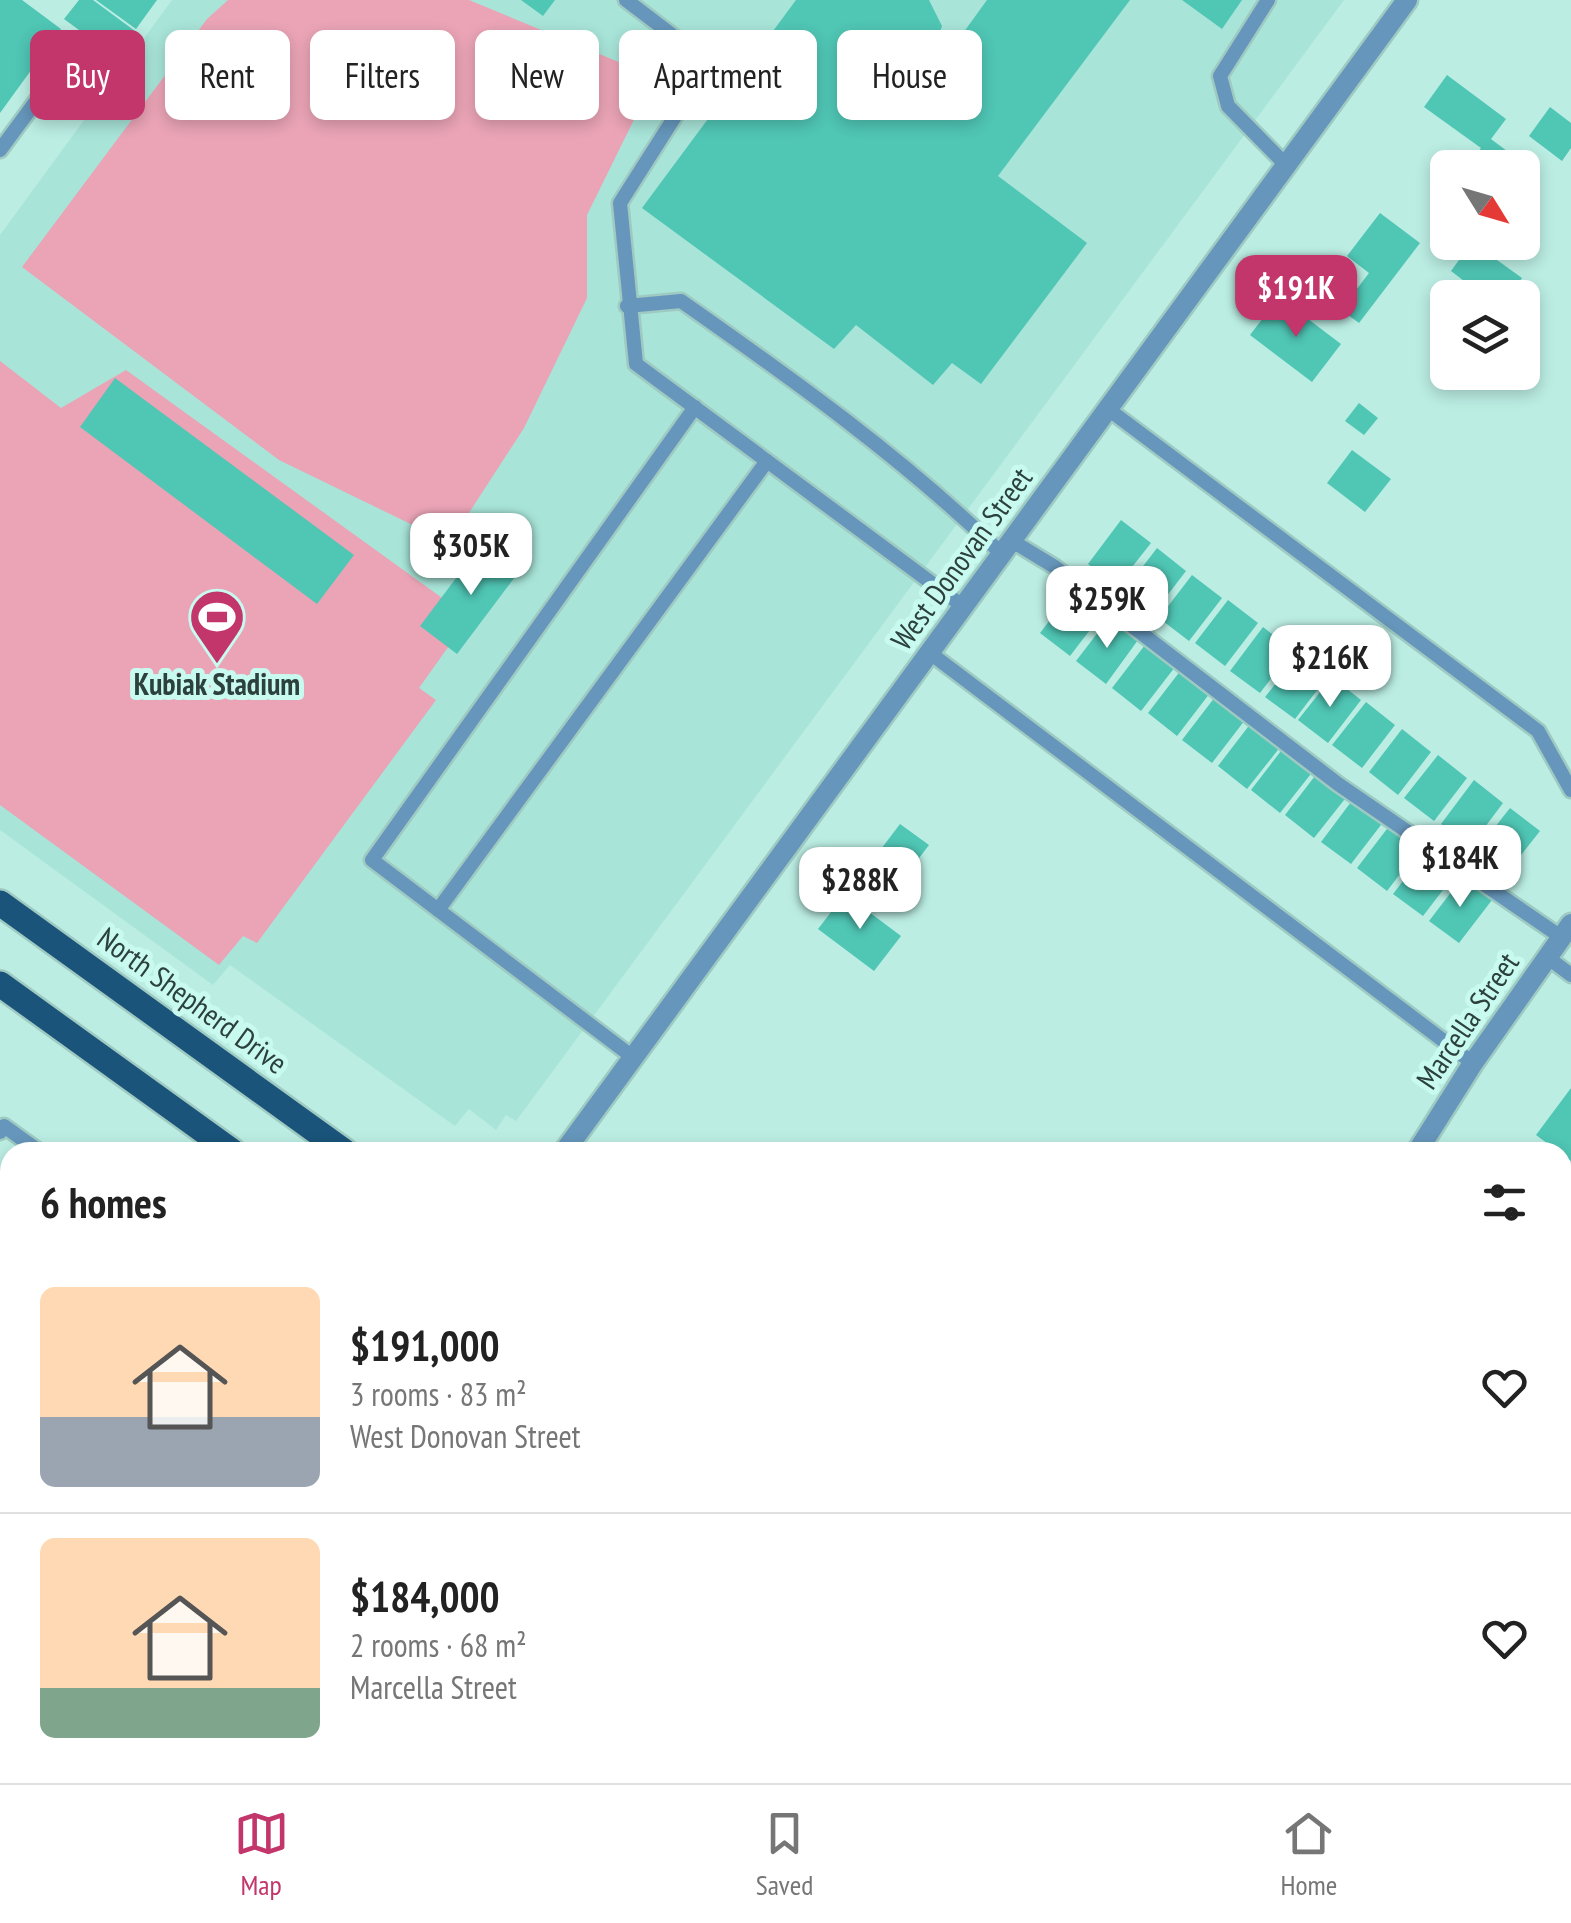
<!DOCTYPE html>
<meta charset="utf-8">
<style>
body{margin:0;font-family:"PT Sans Narrow",sans-serif;background:#f6f6f6;color:#222;height:100vh;display:flex;flex-direction:column;font-size:38px;white-space:nowrap}
*{box-sizing:border-box;margin:0}
p{font-size:32px;color:#767676}
.icon{flex:none;width:55px;height:55px;fill:none;stroke:currentColor;stroke-width:2;stroke-linecap:round;stroke-linejoin:round}
.map{position:relative;flex:1;overflow:hidden}
.sheet{position:absolute;left:0px;top:1142px;width:1572px;height:642px;display:flex;flex-direction:column;background:#fff;border-radius:30px 30px 0 0;box-shadow:0 5px 15px #0003}
.sheet>*{flex:none}
.banner{position:absolute;left:30px;top:30px;width:1000px;height:90px;display:flex;gap:20px}
.needle{width:65px;rotate:127deg}
.buttons{position:absolute;left:1430px;top:150px;display:grid;gap:20px}
.buttons a{display:grid;place-items:center;width:110px;height:110px;border-radius:15px;background:#fff;box-shadow:0 5px 15px #0003;font-size:50px}
.price{position:absolute;translate:-50% -85px;padding:0 22px;border-radius:20px;background:#fff;color:#222;font-size:32px;line-height:65px;filter:drop-shadow(0 2px 5px #0008)}
.price::after{content:'';position:absolute;left:50%;top:60px;width:30px;height:22px;margin-left:-15px;background:inherit;clip-path:polygon(0 0,100% 0,50% 100%)}
.price.active{background:#c2366b;color:#fff}
ul{padding:0;list-style:none}
li{display:flex;align-items:center;gap:30px;height:250px;padding:0 40px}
li+li{border-top:2px solid #e0e0e0}
li span{display:grid;place-items:center;flex:none;width:280px;height:200px;border-radius:15px;color:#555}
li>.icon{margin-inline-start:auto}
span .icon{width:120px;height:120px;fill:#fffc;stroke-width:1}
li b{font-size:42px}
h2{display:flex;justify-content:space-between;align-items:center;height:120px;padding:0 40px;font-size:42px}
.pill{padding:0 35px;border-radius:15px;background:#fff;box-shadow:0 5px 15px #0003;font-size:35px;line-height:90px}
.pill.active{background:#c2366b;color:#fff}
.menu{display:flex;justify-content:space-around;align-items:center;height:140px;border-top:2px solid #e0e0e0;background:#fff;font-size:28px;color:#767676}
.menu a{display:grid;justify-items:center;gap:5px}
.menu .active{color:#c2366b}
.map>svg:first-child{display:block}
</style>
<div class="map">
<svg width="1571" height="1783" viewBox="0 0 1571 1783">
<rect width="100%" height="100%" fill="#bbede3"/>
<path fill="#a8e4d8" d="M172 0H1344L516 1121 506 1115 496 1130 469 1109 455 1126 230 965 213 985 0 830V235Z"/>
<path fill="#eaa4b6" d="M228 0H469L655 77 587 215V298L524 428 465 519 427 532 279 460 22 267 207 19Z
M0 361 61 408 126 370 445 600 451 643 419 688 436 700 257 943 243 936 219 965 0 805Z"/>
<path fill="#50c6b5" d="M0 0H22L61 29 0 113Z
M79 0H93L135 31 110 65 74 37 79 30 64 19Z
M96 0H157L136 29Z
M521 0H555L543 16Z
M796 0H929L942 26 934 50 945 58 987 0H1130L998 176 1087 243 981 384 952 363 933 385 856 325 834 349 642 208Z
M1182 0H1242L1222 29Z
M1447 75 1506 119 1491 139 1519 160 1513 168H1467L1481 148 1424 107Z
M1550 107 1571 123V148L1562 161 1529 136Z
M1380 213 1420 243 1359 323 1341 310 1369 273 1347 256Z
M1472 242 1522 278 1507 298H1486L1451 271Z
M1279 297 1341 344 1312 382 1250 335Z
M115 378 354 555 317 604 80 427Z
M1359 403 1378 418 1364 435 1345 421Z
M1352 450 1391 479 1365 512 1327 483Z
M1121 520 1151 543 1117 586 1088 564Z
M484 541 521 569 457 654 420 626Z
M1157 548 1186 571 1153 614 1124 591Z
M1192 575 1222 598 1189 641 1159 618Z
M1073 590 1103 613 1070 656 1040 633Z
M1228 600 1258 623 1225 666 1195 643Z
M1109 618 1138 640 1106 684 1076 661Z
M1263 627 1293 650 1260 693 1230 671Z
M1145 645 1175 667 1141 711 1112 688Z
M1299 654 1328 676 1295 719 1265 697Z
M1181 670 1210 693 1177 736 1148 713Z
M1332 677 1361 700 1328 743 1298 720Z
M1215 697 1245 720 1212 763 1182 740Z
M1366 702 1395 725 1362 768 1332 745Z
M1251 723 1281 746 1247 789 1218 766Z
M1402 729 1431 752 1398 795 1369 772Z
M1284 747 1314 770 1280 813 1251 790Z
M1438 755 1467 778 1434 821 1404 798Z
M1318 772 1348 795 1314 838 1285 815Z
M1474 780 1503 803 1470 847 1441 824Z
M1354 798 1384 821 1351 864 1321 842Z
M1510 808 1540 831 1506 874 1476 851Z
M900 824 929 845 904 878 875 857Z
M1390 825 1420 848 1387 891 1357 868Z
M1426 851 1456 873 1423 916 1393 894Z
M1462 878 1492 900 1459 943 1429 921Z
M845 894 901 936 874 971 818 929Z
M1571 1088V1161L1536 1135Z
M0 1498 10 1505V1673L0 1686Z
M216 1775H260L271 1783H210Z
M277 1775H346L357 1783H289Z
M410 1775H491L502 1783H421Z
M553 1775H595L606 1783H564Z
M946 1775H995L990 1783H940Z
M1479 1775H1507L1501 1783H1473Z"/>
<g fill="none" stroke-linecap="round" stroke-linejoin="round">
<g stroke="#9ecac2" stroke-width="19">
<path id="service" d="M626 0 709 63 620 203 636 364 964 607
M1268 0 1220 76 1228 106 1286 165
M0 150 62 66
M627 306 681 301C794 380 903 458 1002 554
M1108 409 1538 731 1571 790
M1012 541 1055 567 1338 784 1561 937
M930 653 1473 1063
M438 910 767 461
M1547 957 1571 975
M634 1058 372 860 695 407
M0 1132 4 1126 40 1152
M571 1143 583 1152
M0 1285 10 1272
M0 1332 10 1339
M0 1772 10 1759"/>
</g>
<g stroke="#9ecac2" stroke-width="25">
<path id="minor" d="M1417 1152 1473 1063 1571 924"/>
</g>
<g stroke="#9ecac2" stroke-width="25">
<path id="tertiary" d="M564 1152 1407 0
M123 1783 129 1775"/>
</g>
<g stroke="#9ecac2" stroke-width="30">
<path id="primary" d="M0 903 345 1152
M0 984 233 1152
M1097 1775 1108 1783
M1212 1775 1224 1783"/>
</g>
<use href="#service" stroke="#6696bb" stroke-width="14"/>
<use href="#minor" stroke="#6696bb" stroke-width="20"/>
<use href="#tertiary" stroke="#6696bb" stroke-width="20"/>
<use href="#primary" stroke="#1a547a" stroke-width="25"/>
</g>
<defs>
<g id="stadium-pin" transform="scale(2.875)"><path d="M0 17L-7.5 6A9.5 9.5 0 1 1 7.5 6Z" fill="#c2366b" stroke="#c8faf0"/><path d="M0-5a6.5 5 0 1 0 0 10a6.5 5 0 1 0 0-10ZM-3.5-1.8h7v3.6h-7Z" fill="#fff"/></g>
</defs>
<g fill-rule="evenodd">
<use href="#stadium-pin" x="217" y="617"/>
</g>
<g text-anchor="middle" stroke-width="10" stroke-linejoin="round" paint-order="stroke">
<g font-size="30" fill="#2c403c" stroke="#c8faf0">
<text transform="translate(962 559) rotate(-54)" y="10">West Donovan Street</text>
<text transform="translate(192 1001) rotate(36)" y="10">North Shepherd Drive</text>
<text transform="translate(1468 1021) rotate(-56)" y="10">Marcella Street</text>
</g>
<g font-size="30" font-weight="bold" fill="#2c403c" stroke="#c8faf0">
<text x="217" y="695">Kubiak Stadium</text>
</g>
</g>
</svg>
<div class="buttons">
<a><svg class="needle" viewBox="-14 -14 28 28"><path d="M0-13l5 13h-10z" fill="#e53935"/><path d="M0 13l5-13h-10z" fill="#767676"/></svg></a>
<a><svg class="icon" aria-label="layers" viewBox="0 0 24 24"><path d="M12 4l9 5-9 5-9-5zM3 14l9 5 9-5"/></svg></a>
</div>
<b class="price active" style="left:1296px;top:340px">$191K</b>
<b class="price" style="left:471px;top:598px">$305K</b>
<b class="price" style="left:1107px;top:651px">$259K</b>
<b class="price" style="left:1330px;top:710px">$216K</b>
<b class="price" style="left:1460px;top:910px">$184K</b>
<b class="price" style="left:860px;top:932px">$288K</b>
<div class="banner">
<a class="pill active">Buy</a>
<a class="pill">Rent</a>
<a class="pill">Filters</a>
<a class="pill">New</a>
<a class="pill">Apartment</a>
<a class="pill">House</a>
</div>
<section class="sheet">
<h2>6 homes<svg class="icon" aria-label="filters" viewBox="0 0 24 24"><path d="M4 7h16M4 17h16"/><circle cx="9" cy="7" r="2"/><circle cx="15" cy="17" r="2"/></svg></h2>
<ul>
<li><span style="background:linear-gradient(#ffd9b3 65%,#9aa5b1 0)"><svg class="icon" aria-label="home" viewBox="0 0 24 24"><path d="M3 11l9-7 9 7M6 9v11h12V9"/></svg></span><div><b>$191,000</b><p>3 rooms · 83 m²</p><p>West Donovan Street</p></div><svg class="icon" aria-label="heart" viewBox="0 0 24 24"><path d="M12 20l-8-8c-3-5 5-10 8-4 3-6 11-1 8 4z"/></svg></li>
<li><span style="background:linear-gradient(#ffd9b3 75%,#7fa58c 0)"><svg class="icon" aria-label="home" viewBox="0 0 24 24"><path d="M3 11l9-7 9 7M6 9v11h12V9"/></svg></span><div><b>$184,000</b><p>2 rooms · 68 m²</p><p>Marcella Street</p></div><svg class="icon" aria-label="heart" viewBox="0 0 24 24"><path d="M12 20l-8-8c-3-5 5-10 8-4 3-6 11-1 8 4z"/></svg></li>
</ul>
</section>
</div>
<nav class="menu">
<a class="active"><svg class="icon" aria-label="map" viewBox="0 0 24 24"><path d="M3 6l6-2 6 2 6-2v14l-6 2-6-2-6 2zM9 4v14M15 6v14"/></svg>Map</a>
<a><svg class="icon" aria-label="saved" viewBox="0 0 24 24"><path d="M7 4h10v16l-5-4-5 4z"/></svg>Saved</a>
<a><svg class="icon" aria-label="home" viewBox="0 0 24 24"><path d="M3 11l9-7 9 7M6 9v11h12V9"/></svg>Home</a>
</nav>
